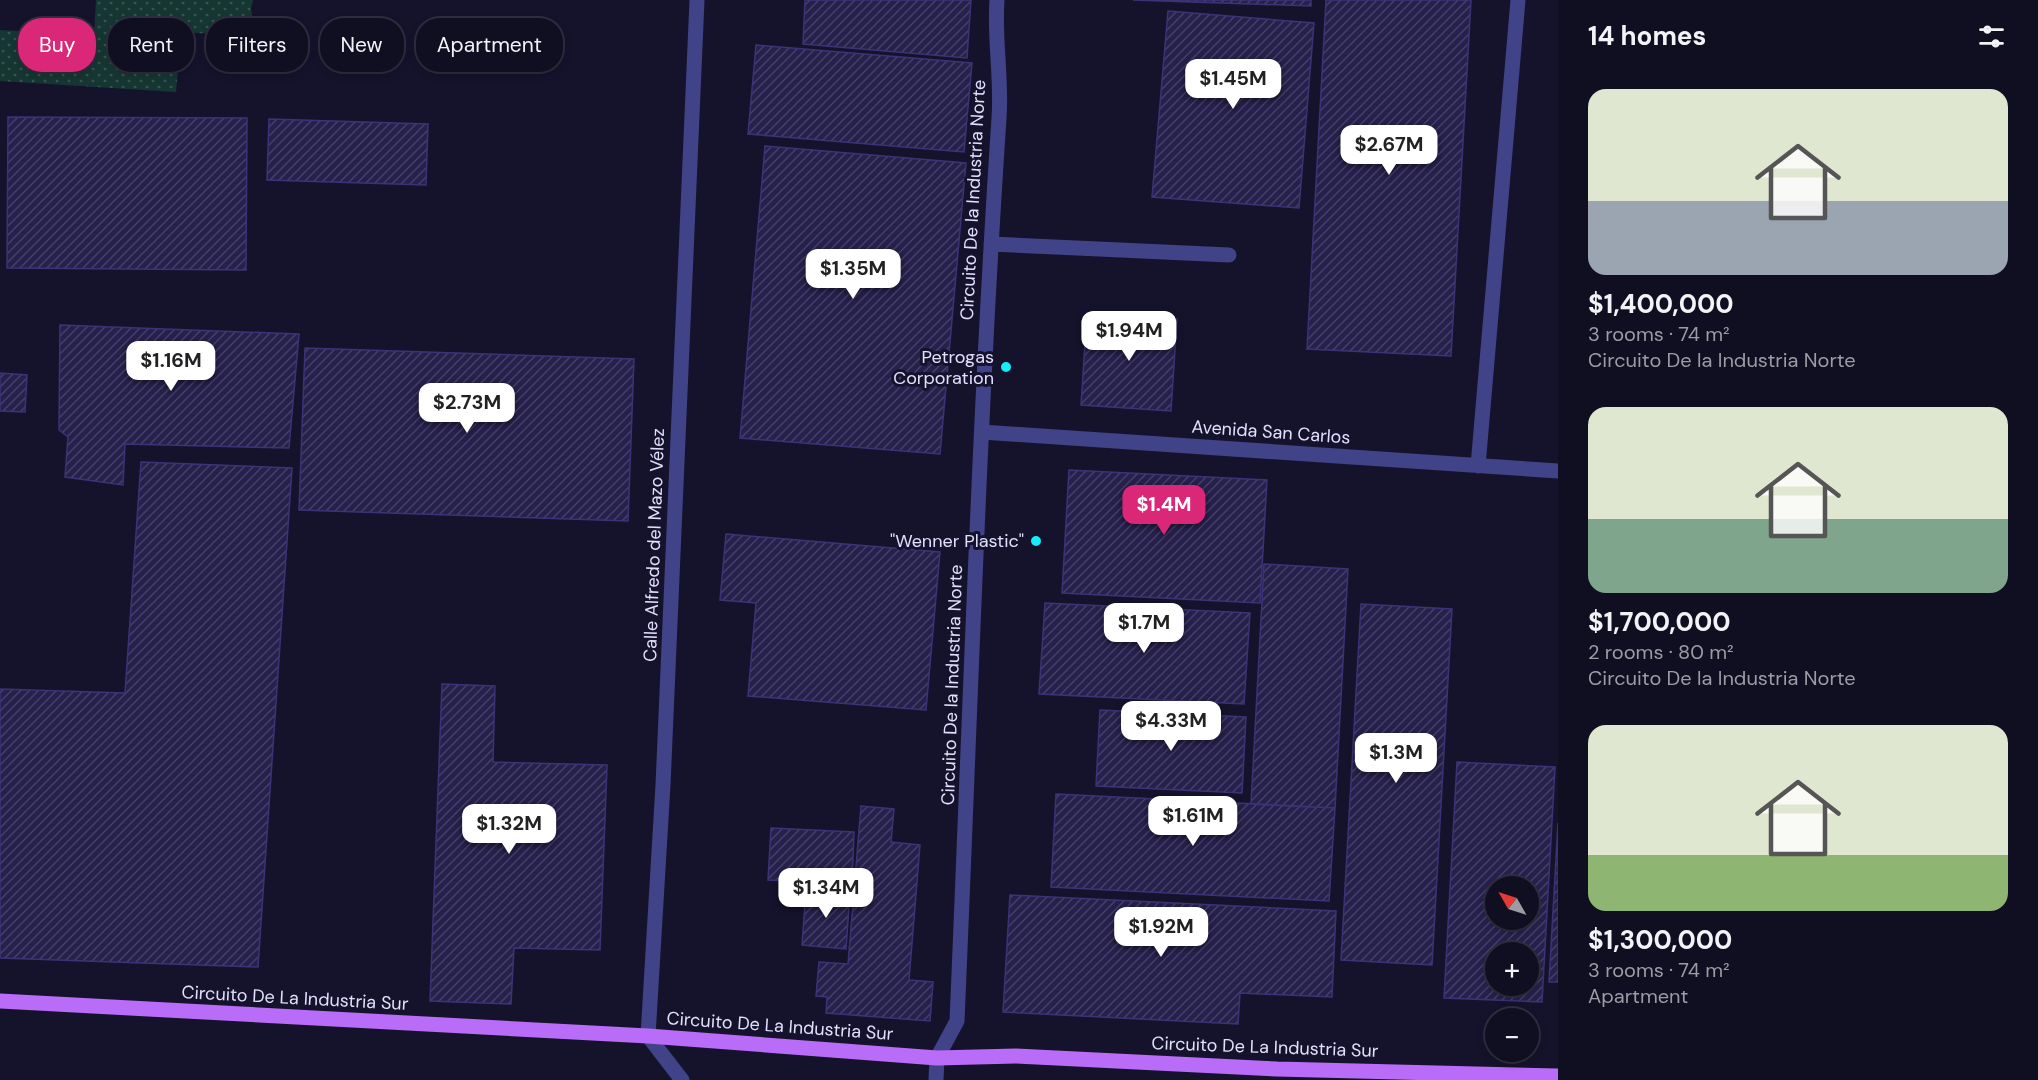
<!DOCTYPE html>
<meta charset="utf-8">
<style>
body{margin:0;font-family:"DM Sans",sans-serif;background:#19172a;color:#f1f3f6;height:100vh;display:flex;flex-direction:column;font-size:22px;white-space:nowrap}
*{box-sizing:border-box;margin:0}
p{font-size:20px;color:#9c9ca5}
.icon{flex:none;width:33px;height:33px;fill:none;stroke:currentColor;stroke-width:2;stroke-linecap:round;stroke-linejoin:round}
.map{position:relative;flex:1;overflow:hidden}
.panel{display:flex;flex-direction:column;background:#100e21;width:480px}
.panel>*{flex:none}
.guide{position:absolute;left:18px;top:18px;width:570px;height:54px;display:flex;gap:12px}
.needle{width:39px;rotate:309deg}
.controls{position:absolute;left:1485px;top:876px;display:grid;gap:12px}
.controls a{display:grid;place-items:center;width:54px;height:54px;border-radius:50%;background:#100e21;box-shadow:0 3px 9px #0003,0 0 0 2px #302e3f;font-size:30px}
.price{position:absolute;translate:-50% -51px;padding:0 14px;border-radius:12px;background:#fff;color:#222;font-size:20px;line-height:39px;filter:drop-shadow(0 2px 3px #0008)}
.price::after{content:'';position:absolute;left:50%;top:36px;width:18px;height:14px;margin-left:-9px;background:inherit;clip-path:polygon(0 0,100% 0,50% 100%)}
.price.selected{background:#db2777;color:#fff}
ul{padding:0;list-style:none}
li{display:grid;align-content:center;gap:12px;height:318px;padding:0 30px}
li span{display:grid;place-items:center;height:186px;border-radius:18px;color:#555}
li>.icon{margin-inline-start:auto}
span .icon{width:108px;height:108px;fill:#fffc;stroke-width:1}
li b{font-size:26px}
h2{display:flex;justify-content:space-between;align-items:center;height:72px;padding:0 30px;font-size:26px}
.chip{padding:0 21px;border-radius:24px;background:#100e21;box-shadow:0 3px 9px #0003,0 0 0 2px #302e3f;font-size:21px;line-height:54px}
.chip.selected{background:#db2777;color:#fff}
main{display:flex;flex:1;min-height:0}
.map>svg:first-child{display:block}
</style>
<main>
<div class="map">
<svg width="1558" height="1080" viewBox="0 0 1558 1080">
<defs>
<pattern id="park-dots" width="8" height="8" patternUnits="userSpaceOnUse" patternTransform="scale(1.5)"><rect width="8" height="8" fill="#163632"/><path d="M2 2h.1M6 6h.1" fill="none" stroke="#385351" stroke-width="1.8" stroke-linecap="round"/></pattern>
<pattern id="building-hatch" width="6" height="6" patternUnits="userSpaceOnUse" patternTransform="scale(1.5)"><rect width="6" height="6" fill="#26204c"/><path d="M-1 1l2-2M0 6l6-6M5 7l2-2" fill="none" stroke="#454067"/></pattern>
</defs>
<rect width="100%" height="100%" fill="#15132c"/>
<path fill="url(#park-dots)" d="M96 0H253L251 9 253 21 244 23 246 36 181 32 176 92 0 81V30L94 35Z"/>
<path fill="url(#building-hatch)" stroke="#3c3377" stroke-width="1.5" fill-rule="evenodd" d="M805 0H971L967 58 803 44Z
M1133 0H1311V6Z
M1326 0H1471L1451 356 1307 349Z
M1168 11 1314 23 1299 208 1152 197Z
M756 45 972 63 964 152 748 134Z
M8 117 247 118 246 270 7 268Z
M269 119 428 124 426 185 267 180Z
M765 146 966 163 940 454 740 438Z
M1087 313 1177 319 1171 411 1081 405Z
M60 325 299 334 289 448 125 444 123 485 65 477 68 437 59 430Z
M305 348 634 359 628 521 299 510Z
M0 373 27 375 25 412 0 411Z
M141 462 292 468 258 967 0 958V689L125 693Z
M1069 470 1267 480 1260 603 1062 593Z
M726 534 940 552 926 710 748 696 756 603 720 600Z
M1264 564 1348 569 1335 808 1251 804Z
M1045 603 1250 613 1244 704 1039 694Z
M1361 604 1452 609 1432 965 1341 960Z
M442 684 495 686 493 762 607 765 600 950 514 948 511 1004 430 1001Z
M1100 710 1246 717 1242 793 1096 786Z
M1457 762 1555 767 1542 1002 1444 998ZM1496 886H1528V920H1496ZM1496 952H1528V986H1496Z
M1056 794 1335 808 1329 901 1051 887Z
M861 806 894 809 891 842 920 845 909 980 933 982 930 1021 826 1013 827 997 816 996 819 962 848 964Z
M1558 823V982H1549Z
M771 828 854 832 852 883 768 880Z
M806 889 850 892 846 949 802 945Z
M1010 895 1336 911 1332 997 1240 993 1238 1024 1003 1012Z"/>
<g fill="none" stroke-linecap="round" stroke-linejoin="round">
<path stroke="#414388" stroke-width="15" d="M991 244 1229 255
M982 432 1558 471
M1478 466 1518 0
M682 1080 648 1036 663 785 697 0
M936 1080 937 1058 957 1021C970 720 979 418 999 118 1002 78 994 39 997 0"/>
<path stroke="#b96cf8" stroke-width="15" d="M0 1001 648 1036 937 1058 1016 1056 1277 1069 1558 1076"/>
</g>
<g fill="#15eef4" stroke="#15132c" stroke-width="2">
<circle cx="1006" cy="367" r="6"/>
<circle cx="1036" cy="541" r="6"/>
</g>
<g text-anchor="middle" stroke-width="6" stroke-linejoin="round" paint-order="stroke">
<g font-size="18" fill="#e1dffd" stroke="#15132c">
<text transform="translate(973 200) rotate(-87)" y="6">Circuito De la Industria Norte</text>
<text transform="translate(1271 432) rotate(4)" y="6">Avenida San Carlos</text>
<text transform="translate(654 545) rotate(-88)" y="6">Calle Alfredo del Mazo Vélez</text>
<text transform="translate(952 685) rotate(-88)" y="6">Circuito De la Industria Norte</text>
<text transform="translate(295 998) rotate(3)" y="6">Circuito De La Industria Sur</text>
<text transform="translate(780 1026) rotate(4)" y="6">Circuito De La Industria Sur</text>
<text transform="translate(1265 1047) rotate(2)" y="6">Circuito De La Industria Sur</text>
</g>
<g font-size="18" fill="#e1dffd" stroke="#15132c" text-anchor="end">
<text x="994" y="363">Petrogas<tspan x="994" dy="21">Corporation</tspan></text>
<text x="1024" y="547">"Wenner Plastic"</text>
</g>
</g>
</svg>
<div class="controls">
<a><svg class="needle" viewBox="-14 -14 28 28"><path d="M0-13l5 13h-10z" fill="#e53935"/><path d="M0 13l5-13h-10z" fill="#9c9ca5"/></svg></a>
<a>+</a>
<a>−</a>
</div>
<b class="price" style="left:1233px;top:110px">$1.45M</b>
<b class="price" style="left:1389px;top:176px">$2.67M</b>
<b class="price" style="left:853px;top:300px">$1.35M</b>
<b class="price" style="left:1129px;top:362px">$1.94M</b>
<b class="price" style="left:171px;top:392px">$1.16M</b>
<b class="price" style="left:467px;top:434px">$2.73M</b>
<b class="price selected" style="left:1164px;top:536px">$1.4M</b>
<b class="price" style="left:1144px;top:654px">$1.7M</b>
<b class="price" style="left:1171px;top:752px">$4.33M</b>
<b class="price" style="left:1396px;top:784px">$1.3M</b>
<b class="price" style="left:1193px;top:847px">$1.61M</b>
<b class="price" style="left:509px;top:855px">$1.32M</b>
<b class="price" style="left:826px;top:919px">$1.34M</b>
<b class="price" style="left:1161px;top:958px">$1.92M</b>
<div class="guide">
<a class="chip selected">Buy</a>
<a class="chip">Rent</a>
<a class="chip">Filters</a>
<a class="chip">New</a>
<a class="chip">Apartment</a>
</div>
</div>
<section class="panel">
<h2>14 homes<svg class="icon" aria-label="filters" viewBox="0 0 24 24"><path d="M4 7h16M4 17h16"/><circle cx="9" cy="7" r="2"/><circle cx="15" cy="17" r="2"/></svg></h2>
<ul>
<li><span style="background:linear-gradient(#dfe7d0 60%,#9aa5b1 0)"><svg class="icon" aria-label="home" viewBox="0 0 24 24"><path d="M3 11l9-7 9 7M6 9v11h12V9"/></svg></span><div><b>$1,400,000</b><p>3 rooms · 74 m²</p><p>Circuito De la Industria Norte</p></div></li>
<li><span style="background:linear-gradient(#dfe7d0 60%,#7fa58c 0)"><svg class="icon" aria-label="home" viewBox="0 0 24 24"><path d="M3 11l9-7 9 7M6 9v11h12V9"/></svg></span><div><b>$1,700,000</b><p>2 rooms · 80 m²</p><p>Circuito De la Industria Norte</p></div></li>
<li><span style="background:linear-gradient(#dfe7d0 70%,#8fb573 0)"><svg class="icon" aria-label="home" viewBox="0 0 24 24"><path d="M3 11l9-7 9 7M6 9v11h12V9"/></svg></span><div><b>$1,300,000</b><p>3 rooms · 74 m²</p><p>Apartment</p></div></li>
</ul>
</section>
</main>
